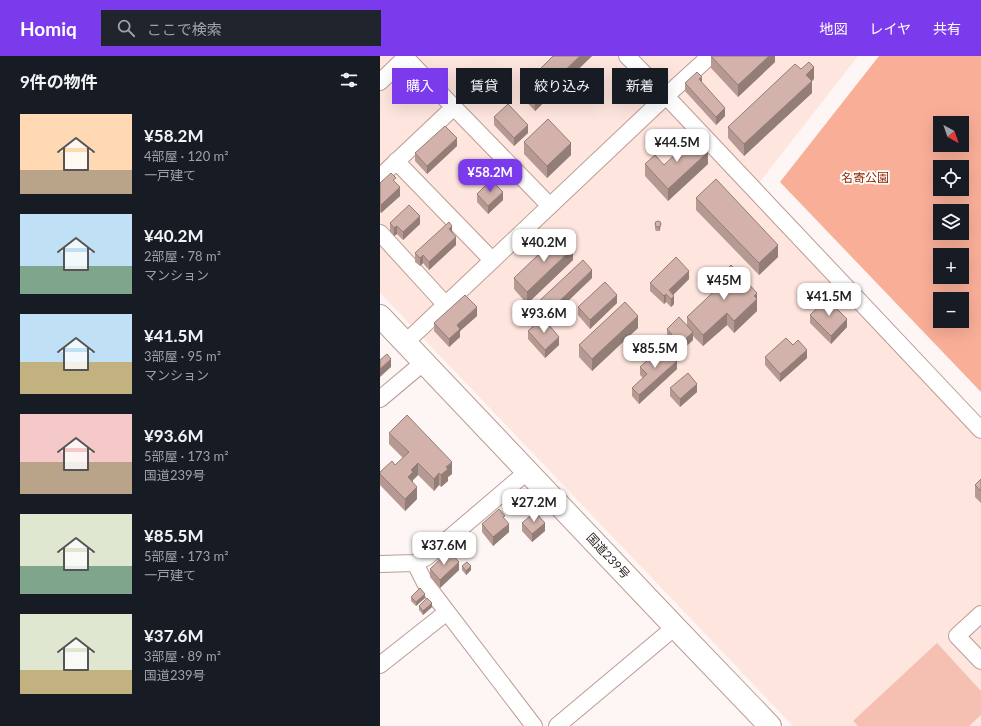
<!DOCTYPE html>
<html lang="ja">
<meta charset="utf-8">
<style>
body{margin:0;font-family:Lato,"Noto Sans JP",sans-serif;background:#20242c;color:#f1f3f6;height:100vh;display:flex;flex-direction:column;font-size:15px;white-space:nowrap}
*{box-sizing:border-box;margin:0}
p{font-size:13px;color:#9ea1a6}
.icon{flex:none;width:22px;height:22px;fill:none;stroke:currentColor;stroke-width:2;stroke-linecap:round;stroke-linejoin:round}
.map{position:relative;flex:1;overflow:hidden}
.side{display:flex;flex-direction:column;background:#171b24;width:380px}
.side>*{flex:none}
.top-card{position:absolute;left:12px;top:12px;width:380px;height:36px;display:flex;gap:8px}
.needle{width:26px;rotate:140deg}
.tools{position:absolute;left:553px;top:60px;display:grid;gap:8px}
.tools a{display:grid;place-items:center;width:36px;height:36px;border-radius:0px;background:#171b24;box-shadow:0 4px 16px #0002;font-size:20px}
.price{position:absolute;translate:-50% -34px;padding:0 9px;border-radius:8px;background:#fff;color:#222;font-size:13px;line-height:26px;filter:drop-shadow(0 1px 2px #0008)}
.price::after{content:'';position:absolute;left:50%;top:24px;width:12px;height:9px;margin-left:-6px;background:inherit;clip-path:polygon(0 0,100% 0,50% 100%)}
.price.current{background:#7c3aed;color:#fff}
ul{padding:0;list-style:none}
li{display:flex;align-items:center;gap:12px;height:100px;padding:0 20px}
li span{display:grid;place-items:center;flex:none;width:112px;height:80px;border-radius:0px;color:#555}
li>.icon{margin-inline-start:auto}
span .icon{width:48px;height:48px;fill:#fffc;stroke-width:1}
li b{font-size:17px}
h2{display:flex;justify-content:space-between;align-items:center;height:48px;padding:0 20px;font-size:17px}
.pill{padding:0 14px;border-radius:0px;background:#171b24;box-shadow:0 4px 16px #0002;font-size:14px;line-height:36px}
.pill.current{background:#7c3aed;color:#fff}
header{display:flex;align-items:center;gap:24px;box-sizing:border-box;height:56px;padding:0 20px;background:#7c3aed;color:#fff}
header strong{font-size:19px}
nav{display:flex;gap:22px;margin-inline-start:auto;font-size:14px}
.search{width:280px;height:36px;background:#20242c;display:flex;align-items:center;gap:10px;box-sizing:border-box;padding:0 14px;border-radius:0px;color:#9ea1a6;font-size:15px}
main{display:flex;flex:1;min-height:0}
.map>svg:first-child{display:block}
</style>
<header>
<strong>Homiq</strong>
<div class="search"><svg class="icon" aria-label="search" viewBox="0 0 24 24"><circle cx="10" cy="10" r="6"/><path d="M15 15l6 6"/></svg>ここで検索</div>
<nav><a>地図</a><a>レイヤ</a><a>共有</a></nav>
</header>
<main>
<section class="side">
<h2>9件の物件<svg class="icon" aria-label="filters" viewBox="0 0 24 24"><path d="M4 7h16M4 17h16"/><circle cx="9" cy="7" r="2"/><circle cx="15" cy="17" r="2"/></svg></h2>
<ul>
<li><span style="background:linear-gradient(#ffd9b3 70%,#b9a48a 0)"><svg class="icon" aria-label="home" viewBox="0 0 24 24"><path d="M3 11l9-7 9 7M6 9v11h12V9"/></svg></span><div><b>¥58.2M</b><p>4部屋 · 120 m²</p><p>一戸建て</p></div></li>
<li><span style="background:linear-gradient(#bfe0f5 65%,#7fa58c 0)"><svg class="icon" aria-label="home" viewBox="0 0 24 24"><path d="M3 11l9-7 9 7M6 9v11h12V9"/></svg></span><div><b>¥40.2M</b><p>2部屋 · 78 m²</p><p>マンション</p></div></li>
<li><span style="background:linear-gradient(#bfe0f5 60%,#c2b280 0)"><svg class="icon" aria-label="home" viewBox="0 0 24 24"><path d="M3 11l9-7 9 7M6 9v11h12V9"/></svg></span><div><b>¥41.5M</b><p>3部屋 · 95 m²</p><p>マンション</p></div></li>
<li><span style="background:linear-gradient(#f6c9c9 60%,#b9a48a 0)"><svg class="icon" aria-label="home" viewBox="0 0 24 24"><path d="M3 11l9-7 9 7M6 9v11h12V9"/></svg></span><div><b>¥93.6M</b><p>5部屋 · 173 m²</p><p>国道239号</p></div></li>
<li><span style="background:linear-gradient(#dfe7d0 65%,#7fa58c 0)"><svg class="icon" aria-label="home" viewBox="0 0 24 24"><path d="M3 11l9-7 9 7M6 9v11h12V9"/></svg></span><div><b>¥85.5M</b><p>5部屋 · 173 m²</p><p>一戸建て</p></div></li>
<li><span style="background:linear-gradient(#dfe7d0 70%,#c2b280 0)"><svg class="icon" aria-label="home" viewBox="0 0 24 24"><path d="M3 11l9-7 9 7M6 9v11h12V9"/></svg></span><div><b>¥37.6M</b><p>3部屋 · 89 m²</p><p>国道239号</p></div></li>
</ul>
</section>
<div class="map">
<svg width="601" height="670" viewBox="0 0 601 670">
<rect width="100%" height="100%" fill="#fdf6f4"/>
<path fill="#fee5de" d="M0 0H478L378 128 601 363V670H413L0 237Z"/>
<path fill="#f5c0b1" d="M557 587 601 635V659L589 670H478L473 665Z"/>
<path fill="#f9ae98" fill-rule="evenodd" d="M499 0H601V336L400 126ZM560 67H582V89H560ZM560 111H582V133H560ZM560 155H582V177H560ZM560 199H582V221H560ZM560 243H582V265H560Z"/>
<g fill="none" stroke-linecap="round" stroke-linejoin="round">
<g stroke="#bb9c94" stroke-width="18">
<path id="minor" d="M247 0 286 40 352 110 601 374
M26 2 170 150
M0 26 27 0
M16 105 112 204
M0 121 74 51
M0 177 65 248
M25 287 286 40 330 0
M0 343 44 306
M35 507 45 527 154 670
M0 508 35 507 47 501 148 415
M601 558 577 580 601 605
M0 609 67 556
M177 670 295 571"/>
</g>
<g stroke="#bb9c94" stroke-width="24">
<path id="highway" d="M0 260 295 571 390 670"/>
</g>
<use href="#minor" stroke="#fff" stroke-width="16"/>
<use href="#highway" stroke="#fff" stroke-width="22"/>
</g>
<path fill="#b59992" d="M173 0H212L155 55 143 42V30Z
M331 0H395V6L358 41 331 12Z
M434 23 432 25V37L364 100 348 82V71Z
M102 24 122 27 111 37 102 28Z
M305 27 345 60 336 69 305 35Z
M114 61 148 77 134 90 114 69Z
M144 86 191 99 167 122 144 98Z
M77 90 47 118 35 105V97Z
M265 108 284 109 328 108 288 145 265 120Z
M0 127 20 140 1 157 0 156Z
M97 138 123 144 108 158 97 146Z
M316 142 398 201 379 219 316 154Z
M10 167 40 168 23 184 17 178 14 180 10 175Z
M275 167H281L280 174 279 175H276L275 173Z
M72 176 76 189 49 214 43 207 40 210 35 206V197Z
M193 204 147 248 134 233V222Z
M339 221 377 249V255L354 277 347 269 323 290 313 280V284L300 296 287 281V273L307 269V261L339 231Z
M212 222 166 266 179 289 165 302 148 283V275L162 262 156 256V248Z
M309 223 293 239 294 248 291 251 286 246 284 248 270 235V227Z
M237 247 210 273 198 259V251Z
M430 259 467 271 451 288 430 267Z
M97 260 80 275V281L69 291 54 275V267Z
M258 272 212 315 199 301V289Z
M413 289 427 302 400 326 385 309V301Z
M260 311 297 313 259 348 252 340V332L263 322 260 319Z
M290 332 317 336 300 351 290 340Z
M9 377 72 418 68 421V425L61 431 59 429 54 435 38 419 33 424V427L37 443 25 455 0 429V416L15 409 23 402 9 388Z
M601 423V447L595 441V429Z
M142 467 165 475 152 486 142 475Z
M102 468 129 476 113 490 102 476Z
M82 510 91 514 86 519 82 514Z
M50 513 79 514 60 532 50 521Z
M31 541 45 542 36 550 31 545Z
M39 550 52 551 43 559 39 554Z"/>
<path fill="#937d77" d="M200 0H212L155 55V43Z
M389 0H395V6L358 41V29Z
M434 11V23L431 26 432 25V37L364 100V88L426 19Z
M322 21V29L319 23Z
M122 23V27L111 37V33Z
M345 52V60L336 69V61Z
M148 69V77L134 90V82Z
M77 82V90L47 118V110Z
M191 87V99L167 122V110Z
M328 96V108L288 145V133Z
M20 131V140L1 157V149Z
M123 136V144L108 158V150Z
M40 160V168L23 184V176Z
M17 170V178L14 180V172Z
M72 170V178L69 173Z
M280 170V174L279 175V171Z
M76 181V189L49 214V206Z
M398 189V201L379 219V207Z
M193 192V204L147 248V236Z
M43 199V207L40 210V202Z
M212 214V222L166 266V258Z
M309 215V223L290 242 289 234Z
M377 237V255L354 277V265Z
M286 238V246L284 248V240Z
M237 239V247L210 273V264Z
M294 240V248L291 251V243Z
M97 251V260L80 275V281L69 291V283L77 269Z
M347 257V269L323 290V279Z
M258 260V272L212 315V303Z
M467 263V271L451 288V280Z
M313 276V284L300 296V288Z
M179 281V289L165 302V294Z
M427 294V302L400 326V318Z
M11 303V311L0 321V313Z
M297 305V313L259 348V339Z
M317 328V336L300 351V343Z
M72 406V418L68 421V425L61 431V419L66 411Z
M38 407V419L33 424V428L28 421 31 414Z
M59 417V429L54 435V423Z
M37 431V443L25 455V443Z
M165 467V475L152 486V478Z
M129 468V476L113 490V481Z
M79 506V514L60 532V524Z
M91 510V514L86 519V515Z
M45 538V542L36 550V546Z
M52 547V551L43 559V555Z"/>
<path fill="#d2b2aa" stroke="#937d77" d="M173 0H200L155 43 143 30Z
M331 0H389L358 29Z
M429 6 434 11 426 19 432 25 364 88 348 71 415 8 421 13Z
M114 13 122 23 111 33 102 24Z
M317 16 322 21 319 23 345 52 336 61 305 27Z
M128 48 148 69 134 82 114 61Z
M168 63 191 87 167 110 144 86Z
M65 70 77 82 47 110 35 97Z
M314 81 328 96 288 133 265 108 275 99 284 109Z
M11 117 16 122 13 124 20 131 1 149 0 148V127Z
M336 123 398 189 379 207 316 142Z
M111 124 123 136 108 150 97 138Z
M29 149 40 160 23 176 17 170 14 172 10 167Z
M275 168a3 3 0 1 1 6 0a3 3 0 1 1-6 0Z
M69 166 72 170 69 173 76 181 49 206 43 199 40 202 35 197Z
M180 178 193 192 147 236 134 222Z
M296 201 309 215 289 234 294 240 291 243 286 238 284 240 270 227Z
M203 204 212 214 166 258 156 248Z
M351 209 377 237 374 240 377 243 354 265 347 257 323 279 307 261 344 226 339 221Z
M225 226 237 239 210 264 198 251Z
M85 239 97 251 77 269 80 273 69 283 54 267Z
M447 243 467 263 451 280 430 259Z
M245 246 258 260 212 303 199 289Z
M299 261 313 276 300 288 287 273Z
M163 262 179 281 165 294 148 275Z
M406 282 413 289 418 284 427 294 400 318 385 301Z
M283 290 297 305 259 339 252 332 267 318 260 311Z
M7 298 11 303 0 313V304Z
M308 317 317 328 300 343 290 332Z
M27 359 72 406 66 411 68 413 61 419 59 417 54 423 38 407 31 414 33 416 28 421 37 431 25 443 0 418V416L12 405 15 409 29 396 9 377Z
M601 423V435L595 429Z
M119 453 125 460 123 461 129 468 113 481 102 468Z
M155 456 165 467 152 478 142 467Z
M69 495 79 506 60 524 50 513Z
M87 506 91 510 86 515 82 510Z
M40 532 45 538 36 546 31 541Z
M47 542 52 547 43 555 39 550Z"/>
<g text-anchor="middle" stroke-width="3.5" stroke-linejoin="round" paint-order="stroke">
<g font-size="12" fill="#912601" stroke="#fff">
<text x="485" y="126">名寄公園</text>
</g>
<g font-size="12" fill="#291e1b" stroke="#fff">
<text transform="translate(228 500) rotate(47)" y="4">国道239号</text>
</g>
</g>
</svg>
<div class="tools">
<a><svg class="needle" viewBox="-14 -14 28 28"><path d="M0-13l5 13h-10z" fill="#e53935"/><path d="M0 13l5-13h-10z" fill="#9ea1a6"/></svg></a>
<a><svg class="icon" aria-label="locate" viewBox="0 0 24 24"><circle cx="12" cy="12" r="6"/><path d="M12 2v4M12 18v4M2 12h4M18 12h4"/></svg></a>
<a><svg class="icon" aria-label="layers" viewBox="0 0 24 24"><path d="M12 4l9 5-9 5-9-5zM3 14l9 5 9-5"/></svg></a>
<a>+</a>
<a>−</a>
</div>
<b class="price" style="left:297px;top:107px">¥44.5M</b>
<b class="price current" style="left:110px;top:137px">¥58.2M</b>
<b class="price" style="left:164px;top:207px">¥40.2M</b>
<b class="price" style="left:344px;top:245px">¥45M</b>
<b class="price" style="left:449px;top:261px">¥41.5M</b>
<b class="price" style="left:164px;top:278px">¥93.6M</b>
<b class="price" style="left:275px;top:313px">¥85.5M</b>
<b class="price" style="left:154px;top:467px">¥27.2M</b>
<b class="price" style="left:64px;top:510px">¥37.6M</b>
<div class="top-card">
<a class="pill current">購入</a>
<a class="pill">賃貸</a>
<a class="pill">絞り込み</a>
<a class="pill">新着</a>
</div>
</div>
</main>
